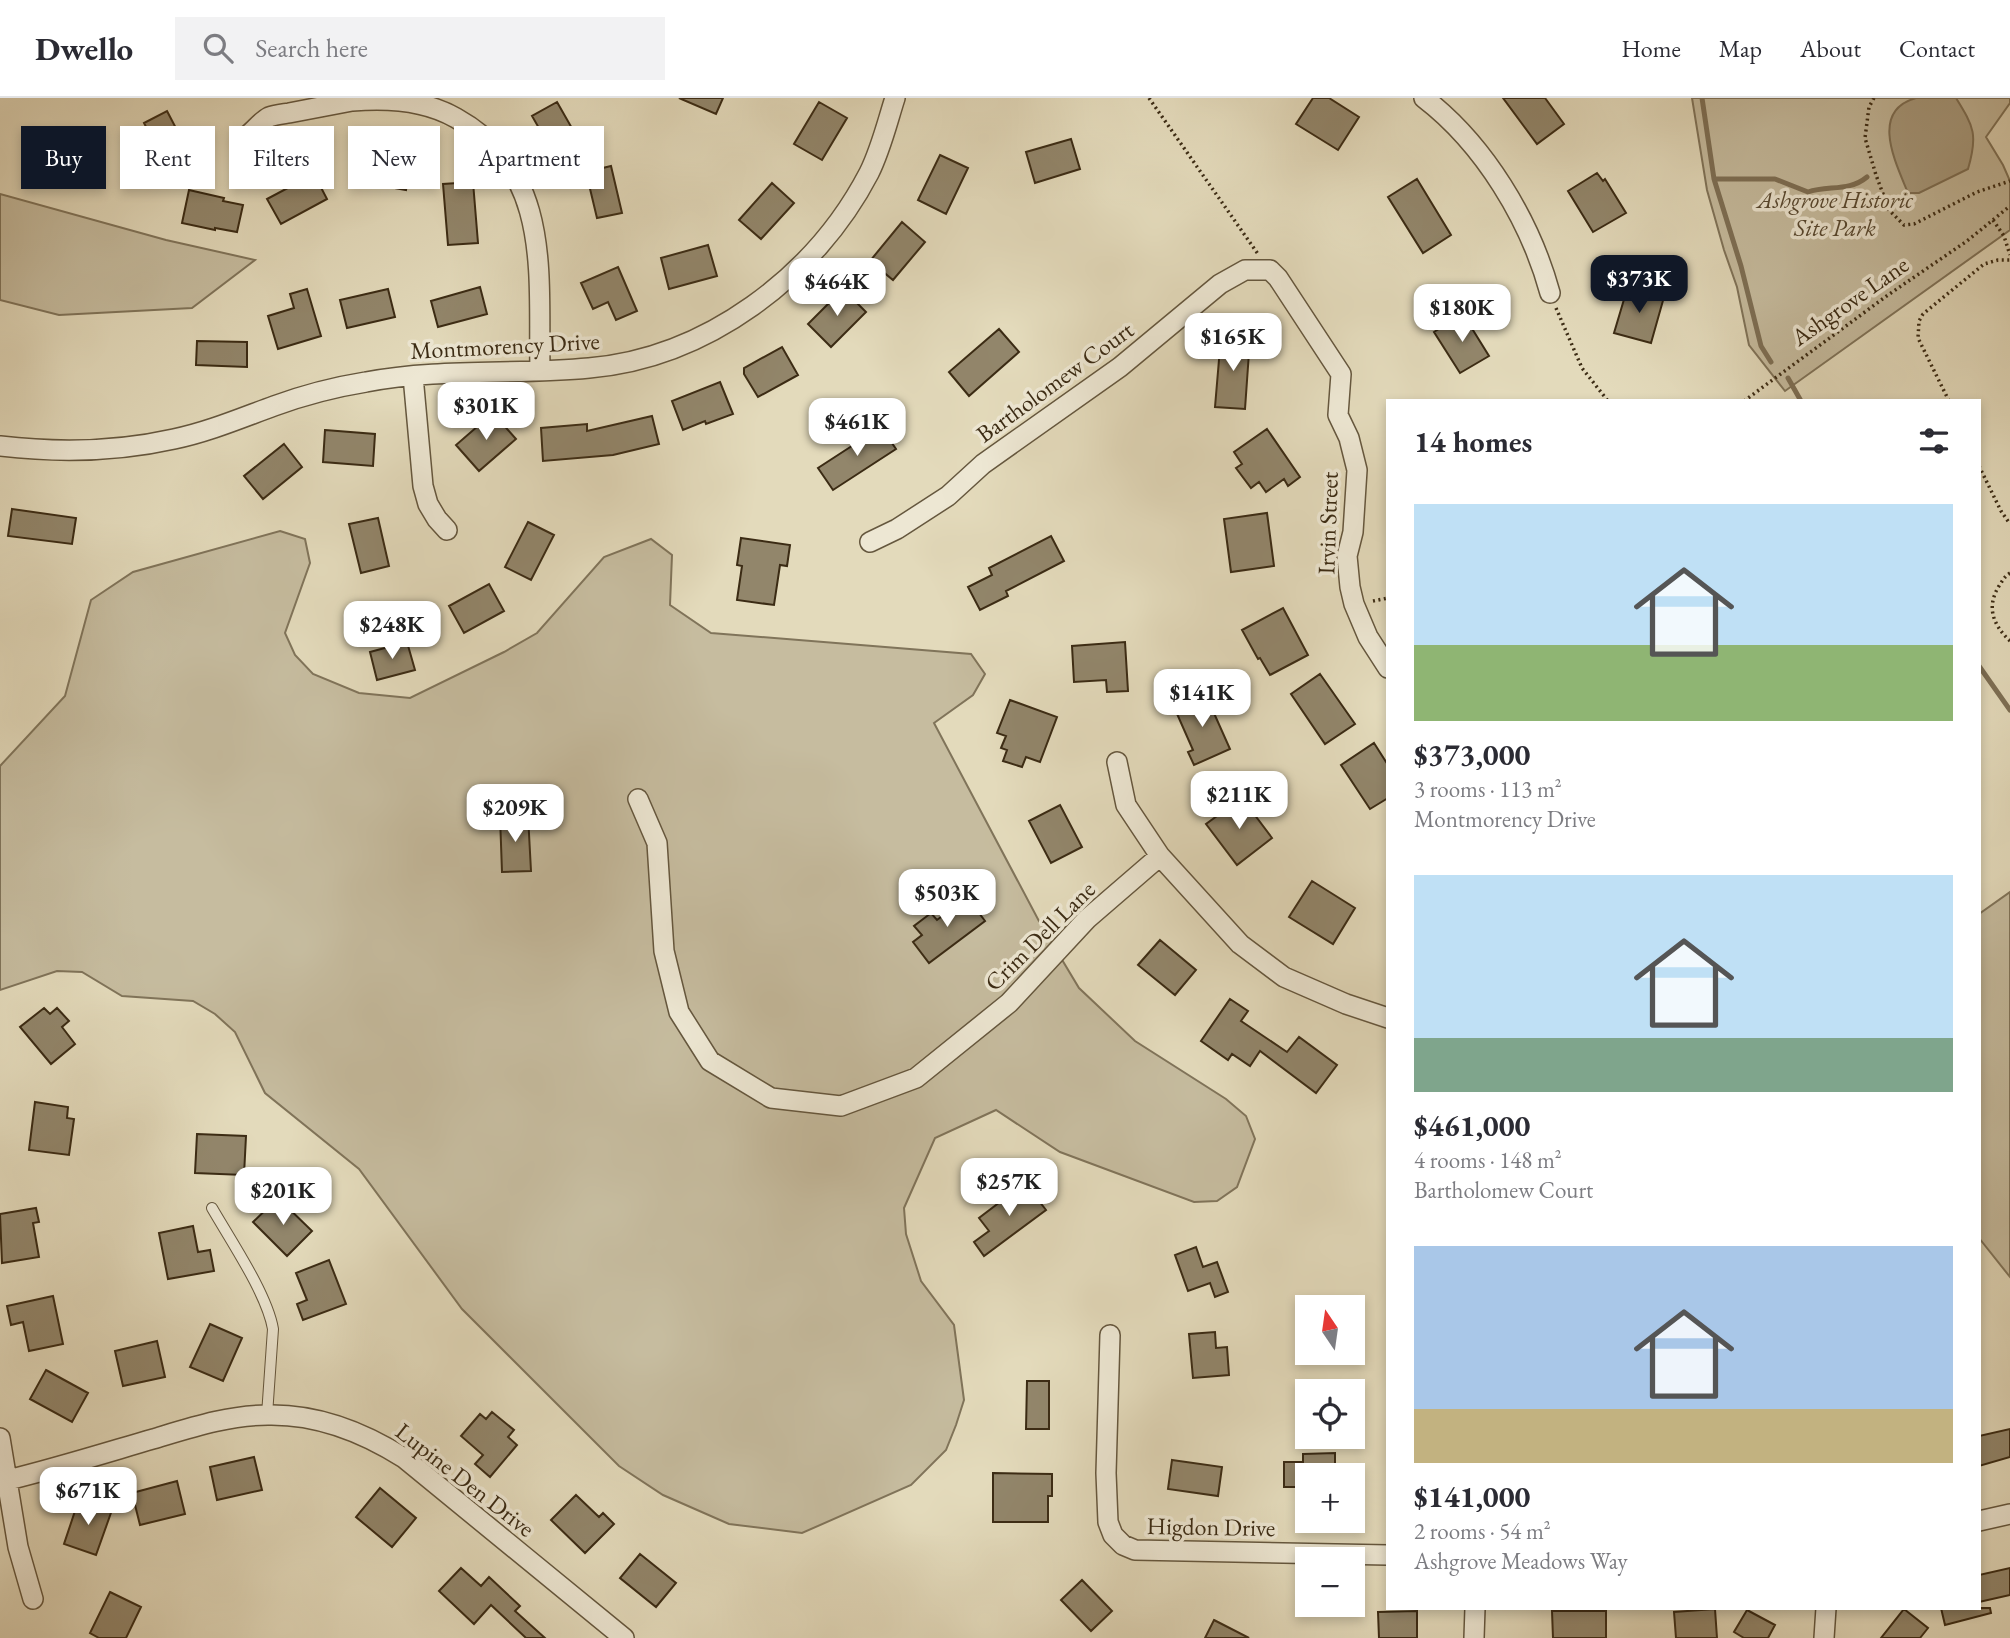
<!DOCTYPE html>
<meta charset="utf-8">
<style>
body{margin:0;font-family:"EB Garamond",serif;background:#f2f2f3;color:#2b2b33;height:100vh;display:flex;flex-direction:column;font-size:26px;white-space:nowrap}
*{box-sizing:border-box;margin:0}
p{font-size:23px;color:#7c7c81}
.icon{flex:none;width:38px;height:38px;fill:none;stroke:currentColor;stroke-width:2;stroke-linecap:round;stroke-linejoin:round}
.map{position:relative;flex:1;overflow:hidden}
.details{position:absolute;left:1386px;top:301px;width:595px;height:1211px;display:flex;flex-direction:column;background:#fff;border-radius:0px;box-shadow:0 4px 10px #0003}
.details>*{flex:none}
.top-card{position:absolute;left:21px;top:28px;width:665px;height:63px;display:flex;gap:14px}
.needle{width:46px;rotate:347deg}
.controls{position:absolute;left:1295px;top:1197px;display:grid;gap:14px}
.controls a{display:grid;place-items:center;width:70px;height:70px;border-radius:0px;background:#fff;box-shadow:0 4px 10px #0003;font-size:35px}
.price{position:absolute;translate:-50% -60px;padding:0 16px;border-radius:14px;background:#fff;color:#222;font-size:23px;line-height:46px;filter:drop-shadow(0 2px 4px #0008)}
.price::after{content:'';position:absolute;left:50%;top:42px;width:21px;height:16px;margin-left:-10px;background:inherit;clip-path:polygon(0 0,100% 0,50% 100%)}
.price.selected{background:#111827;color:#fff}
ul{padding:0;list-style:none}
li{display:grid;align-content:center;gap:14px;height:371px;padding:0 28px}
li span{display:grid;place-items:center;height:217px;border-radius:0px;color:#555}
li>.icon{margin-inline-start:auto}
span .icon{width:126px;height:126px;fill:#fffc;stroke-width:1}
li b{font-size:30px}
h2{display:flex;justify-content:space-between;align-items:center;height:84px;padding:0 28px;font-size:30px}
.chip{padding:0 24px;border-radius:0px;background:#fff;box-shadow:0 4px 10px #0003;font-size:24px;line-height:63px}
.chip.selected{background:#111827;color:#fff}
header{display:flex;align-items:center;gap:42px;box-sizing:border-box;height:98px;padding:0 35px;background:#fff;border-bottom:2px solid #e1e1e2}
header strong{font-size:33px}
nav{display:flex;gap:38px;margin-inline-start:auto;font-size:24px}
.search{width:490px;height:63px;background:#f2f2f3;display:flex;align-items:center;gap:18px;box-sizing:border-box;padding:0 24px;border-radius:0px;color:#7c7c81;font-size:26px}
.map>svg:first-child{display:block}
</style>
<header>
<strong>Dwello</strong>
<div class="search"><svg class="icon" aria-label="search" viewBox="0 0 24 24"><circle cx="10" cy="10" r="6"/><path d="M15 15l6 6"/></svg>Search here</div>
<nav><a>Home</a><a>Map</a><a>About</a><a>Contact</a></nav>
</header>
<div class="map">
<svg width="2010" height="1540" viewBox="0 0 2010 1540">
<rect width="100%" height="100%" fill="#e3dabb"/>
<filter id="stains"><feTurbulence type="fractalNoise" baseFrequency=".00286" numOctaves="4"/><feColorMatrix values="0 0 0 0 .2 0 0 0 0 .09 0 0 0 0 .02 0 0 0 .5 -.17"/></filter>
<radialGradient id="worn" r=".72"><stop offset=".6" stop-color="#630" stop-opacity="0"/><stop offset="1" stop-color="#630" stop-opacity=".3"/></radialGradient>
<path fill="#c6bc9f" stroke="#80745a" stroke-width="2" d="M1692 0H2010V5L1986 39 2003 67 2010 83V132L1785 293 1749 247 1737 189 1724 152 1707 92Z
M0 96 166 142 255 162 192 210 59 217 0 202Z
M280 433 305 441 310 465 285 535 295 557 313 576 359 595 410 600 504 554 537 535 604 459 651 441 672 457 670 507 711 535 971 556 985 576 973 597 934 625 1040 825 1079 890 1135 943 1226 1001 1246 1018 1255 1041 1237 1089 1217 1103 1194 1104 1060 1054 996 1012 935 1040 904 1110 906 1136 921 1183 954 1227 964 1302 956 1327 946 1352 911 1387 802 1435 729 1426 663 1397 619 1368 462 1211 359 1071 265 995 235 934 215 916 193 903 122 898 82 874 57 873 0 892V668L65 598 91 502 133 474Z
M2010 794V1179L1979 1140V816Z"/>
<path fill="#aa9e82" stroke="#7e7056" stroke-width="2" d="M1916 0H1956C1974 29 1978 37 1968 71L1919 95H1908C1896 65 1869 13 1916 0Z"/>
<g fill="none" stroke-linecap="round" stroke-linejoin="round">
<path stroke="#7e7056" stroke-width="5" d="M1702 0 1714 81 1741 168 1761 248 1771 264
M1714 81H1775L1808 94C1828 87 1849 94 1867 79
M1788 280 1801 303
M1979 568 2010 612"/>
</g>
<path fill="#92866b" stroke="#3b2b14" stroke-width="2" d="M679 0H723L716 16Z
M1313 0H1329L1359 19 1338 52 1296 26Z
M1503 0H1545L1564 26 1537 46Z
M557 4 581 46 556 60 532 18Z
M819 4 847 20 822 62 794 46Z
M167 13 190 57 167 69 144 25Z
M1071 41 1080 71 1035 85 1026 54Z
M364 43 391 47 388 64 410 68 406 92 350 82 355 50 362 51Z
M54 55H90V86H54Z
M940 57 968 70 946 116 918 102Z
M611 68 622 115 597 120 586 74Z
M1597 75 1603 83 1605 81 1626 115 1593 134 1568 93Z
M314 76 327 101 281 126 267 101Z
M1417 81 1451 137 1423 155 1388 99Z
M473 84 478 145 448 147 443 86Z
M772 85 794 105 761 141 739 122Z
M189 92 224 100 223 103 243 107 237 134 215 130V132L182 125Z
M902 124 925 144 893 182 870 163Z
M708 147 717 178 669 191 661 160Z
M618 169 637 213 616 222 608 204 593 211 581 185Z
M1628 188 1664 199 1651 245 1614 235Z
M480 189 487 216 438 229 431 203Z
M307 191 321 238 278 251 268 218 294 210 290 196Z
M388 191 395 219 347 230 340 202Z
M843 191 866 214 831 249 808 226Z
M1463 216 1489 258 1460 275 1434 234Z
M999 231 1019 254 969 298 949 274Z
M1221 238 1250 240 1245 311 1215 309Z
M197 243 247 244V269L196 267Z
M782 249 798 277 758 299 744 276V270Z
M720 284 733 316 706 326 705 323 683 332 672 303Z
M493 315 516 341 479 373 456 347Z
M652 318 659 346 613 357 543 363 541 330 587 326V333Z
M881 329 896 351 833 392 818 370Z
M1267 331 1300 379 1288 388 1284 381 1266 394 1259 384 1251 390 1236 370 1242 366 1234 354Z
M325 332 375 336 373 368 323 364Z
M284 346 302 369 263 401 244 378Z
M12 411 76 420 72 446 8 438Z
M1267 415 1274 468 1231 474 1224 421Z
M378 420 389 468 361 475 349 426Z
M528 424 554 437 531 482 505 469Z
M1051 438 1064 463 1006 493 1008 498 980 512 968 489 992 477 989 470Z
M741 440 790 447 787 468 780 467 774 507 737 502 742 468 737 467Z
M489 486 504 513 464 535 449 508Z
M1283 510 1308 557 1270 577 1260 560 1258 561 1242 532Z
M407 544 415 572 377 582 370 554Z
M1125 544 1128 593 1107 594 1106 582 1074 584 1072 548Z
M1320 576 1355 626 1325 646 1291 596Z
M1205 595 1230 651 1194 667 1188 654 1193 652 1174 609Z
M1010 602 1057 619 1040 664 1026 659 1022 669 1003 663 1007 652 1001 650 1006 638 997 635Z
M1374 645 1388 667V700L1370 711 1341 667Z
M1242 700 1272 740 1237 767 1206 726Z
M1060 707 1082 749 1051 765 1029 723Z
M528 717 531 773 502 774 500 718Z
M1312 783 1355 810 1333 846 1289 819Z
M967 799 985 823 929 865 913 844 922 837 914 828 931 815 937 822Z
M1160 842 1196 872 1175 897 1138 867Z
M1230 901 1248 913 1241 923 1287 954 1299 939 1337 967 1316 995 1260 953 1250 968 1232 956 1228 962 1201 943Z
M44 910 50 916 57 910 69 923 62 929 75 946 51 966 20 929Z
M35 1004 68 1009 67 1020 74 1021 69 1057 29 1052Z
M197 1036 246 1038 244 1077 195 1075Z
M1025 1085 1046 1112 984 1158 974 1144 989 1133 979 1120Z
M278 1100 312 1133 287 1158 253 1124Z
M36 1110 39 1124 33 1125 39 1159 2 1165 0 1116Z
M193 1128 198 1154 210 1152 214 1173 168 1181 159 1135Z
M1196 1149 1203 1169 1217 1164 1228 1194 1215 1199 1210 1185 1188 1193 1175 1157Z
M329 1162 346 1206 303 1222 297 1206 307 1202 296 1175Z
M53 1198 63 1246 29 1253 23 1224 11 1227 7 1208Z
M210 1226 242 1240 223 1283 190 1269Z
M1215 1234 1216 1250 1227 1249 1229 1277 1193 1280 1189 1236Z
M157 1243 165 1279 123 1288 115 1253Z
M46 1272 88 1295 72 1324 30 1301Z
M1027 1283H1049V1331H1026Z
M492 1314 514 1332 508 1339 517 1347 490 1379 475 1366 483 1357 461 1338 480 1316 486 1321Z
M2010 1331V1359L1979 1368V1338Z
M1335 1355V1377H1307V1389H1284V1364H1303V1356Z
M254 1359 262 1392 217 1402 210 1369Z
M1172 1362 1222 1369 1218 1398 1168 1391Z
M993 1375 1052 1376V1398H1048V1424H993Z
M177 1383 185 1416 140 1427 132 1395Z
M380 1390 416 1420 392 1449 356 1419Z
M576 1397 599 1419 603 1415 614 1426 585 1455 551 1422Z
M79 1401 112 1412 96 1457 64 1446Z
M640 1456 676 1485 656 1509 620 1480Z
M461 1470 481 1488 489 1479 520 1508 515 1513 545 1540H526L491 1507 474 1526 439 1493Z
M2010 1470V1497L1979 1504V1477Z
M1082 1482 1112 1513 1091 1533 1061 1502Z
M110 1494 141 1509 126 1540H99L90 1535Z
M1941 1510H1990L1991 1515 1945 1527Z
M1715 1511 1717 1540H1676L1674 1514Z
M1904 1511 1928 1530 1920 1540H1881Z
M1747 1512 1775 1527 1768 1540H1744L1734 1534Z
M1417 1513V1540H1379L1378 1514Z
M1552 1513H1606V1540H1553Z
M1214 1522 1249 1540H1205Z"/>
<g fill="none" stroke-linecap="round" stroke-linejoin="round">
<g stroke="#65573e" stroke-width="12">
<path id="lane" d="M212 1110C231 1143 267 1196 273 1231L267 1317"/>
</g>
<g stroke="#65573e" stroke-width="22">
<path id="street" d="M1424 0C1484 46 1530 122 1550 195
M248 37C255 32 261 23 269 19 274 17 283 16 289 15 310 11 331 7 352 3 387 0 425 2 456 20 553 74 538 177 540 272
M413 278 423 388 428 406 437 421 447 432
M0 348C59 355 116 354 174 341 208 334 241 320 274 308 304 297 335 289 366 284 439 270 515 277 589 270 706 260 815 179 869 75 881 51 887 25 895 0
M870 444 897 431 948 398 983 366 1120 269 1220 186 1245 172H1270L1278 180 1341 276 1338 317 1349 340 1357 372 1353 434 1347 458 1350 489 1354 506 1368 539 1388 570
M1117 664 1126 707 1160 758 1240 846 1284 879 1346 906 1388 920
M638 701 657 745 664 853 679 914 710 963 771 1000 841 1008 916 980 1009 905 1087 821 1160 758
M1110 1237 1106 1375 1108 1424 1113 1437 1123 1447 1135 1452 1388 1457
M0 1340 18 1449 33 1501
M8 1382C57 1370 105 1355 153 1341 190 1330 229 1317 268 1317 317 1316 363 1334 404 1360L624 1540
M1979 1423 2010 1416
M1474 1540 1475 1510
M1824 1540 1826 1510"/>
</g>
<path stroke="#3b2b14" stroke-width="3.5" stroke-dasharray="2 3.5" stroke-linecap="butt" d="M1149 0 1258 156
M1874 0 1869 9 1865 40 1876 77 1889 112 1904 127 1914 126 1977 94 2010 83
M1993 122 2004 138 2010 157
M1556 210 1582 270 1608 303
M1744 303 1888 197 1967 143 2010 108
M1949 303 1918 240 1919 223 1923 216 1984 166 1998 162H2010
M1979 368 2001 413 2010 426
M2010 475C2004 479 2003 482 1999 488 1986 509 1993 527 2010 543
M1373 503 1388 500"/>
<use href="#lane" stroke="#ede7d3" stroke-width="10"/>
<use href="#street" stroke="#ede7d3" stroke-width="19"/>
</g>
<g text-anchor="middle" stroke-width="7" stroke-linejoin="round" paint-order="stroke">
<g font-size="24" font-style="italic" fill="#574830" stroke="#ede7d3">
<text x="1835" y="110">Ashgrove Historic<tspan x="1835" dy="28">Site Park</tspan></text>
</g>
<g font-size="24" fill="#3b2b14" stroke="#ede7d3">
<text transform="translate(1850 203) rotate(-35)" y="8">Ashgrove Lane</text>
<text transform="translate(505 248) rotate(-3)" y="8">Montmorency Drive</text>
<text transform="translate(1055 284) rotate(-36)" y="8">Bartholomew Court</text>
<text transform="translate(1328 425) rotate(-88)" y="8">Irvin Street</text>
<text transform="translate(1040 838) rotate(-45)" y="8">Crim Dell Lane</text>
<text transform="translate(465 1382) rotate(38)" y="8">Lupine Den Drive</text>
<text transform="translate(1211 1429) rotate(1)" y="8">Higdon Drive</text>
</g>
</g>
<rect width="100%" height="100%" filter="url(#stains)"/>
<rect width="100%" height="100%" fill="url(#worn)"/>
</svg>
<div class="controls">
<a><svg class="needle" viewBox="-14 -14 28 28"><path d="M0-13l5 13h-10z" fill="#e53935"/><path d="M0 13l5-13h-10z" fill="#7c7c81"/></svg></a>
<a><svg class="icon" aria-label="locate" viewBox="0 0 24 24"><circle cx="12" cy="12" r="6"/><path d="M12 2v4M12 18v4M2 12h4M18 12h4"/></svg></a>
<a>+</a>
<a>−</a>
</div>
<b class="price selected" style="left:1639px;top:217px">$373K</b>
<b class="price" style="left:837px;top:220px">$464K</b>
<b class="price" style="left:1462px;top:246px">$180K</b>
<b class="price" style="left:1233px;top:275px">$165K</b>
<b class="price" style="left:486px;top:344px">$301K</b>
<b class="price" style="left:857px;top:360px">$461K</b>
<b class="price" style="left:392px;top:563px">$248K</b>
<b class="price" style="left:1202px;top:631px">$141K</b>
<b class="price" style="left:1239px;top:733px">$211K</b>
<b class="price" style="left:515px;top:746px">$209K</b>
<b class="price" style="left:947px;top:831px">$503K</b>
<b class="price" style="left:1009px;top:1120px">$257K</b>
<b class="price" style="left:283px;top:1129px">$201K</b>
<b class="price" style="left:88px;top:1429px">$671K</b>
<div class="top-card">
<a class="chip selected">Buy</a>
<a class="chip">Rent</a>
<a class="chip">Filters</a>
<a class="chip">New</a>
<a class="chip">Apartment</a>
</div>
<section class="details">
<h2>14 homes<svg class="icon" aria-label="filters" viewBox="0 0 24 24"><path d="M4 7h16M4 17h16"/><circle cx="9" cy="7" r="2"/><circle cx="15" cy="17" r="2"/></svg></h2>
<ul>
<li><span style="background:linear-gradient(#bfe0f5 65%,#8fb573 0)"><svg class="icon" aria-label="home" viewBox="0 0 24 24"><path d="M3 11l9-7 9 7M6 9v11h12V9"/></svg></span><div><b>$373,000</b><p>3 rooms · 113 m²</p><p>Montmorency Drive</p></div></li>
<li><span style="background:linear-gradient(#bfe0f5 75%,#7fa58c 0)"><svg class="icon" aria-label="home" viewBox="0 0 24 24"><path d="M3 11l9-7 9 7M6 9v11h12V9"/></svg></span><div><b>$461,000</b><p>4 rooms · 148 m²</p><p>Bartholomew Court</p></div></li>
<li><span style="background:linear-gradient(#a9c7e8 75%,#c2b280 0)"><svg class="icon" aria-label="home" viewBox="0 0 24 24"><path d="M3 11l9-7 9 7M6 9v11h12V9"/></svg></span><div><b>$141,000</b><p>2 rooms · 54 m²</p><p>Ashgrove Meadows Way</p></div></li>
</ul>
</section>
</div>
